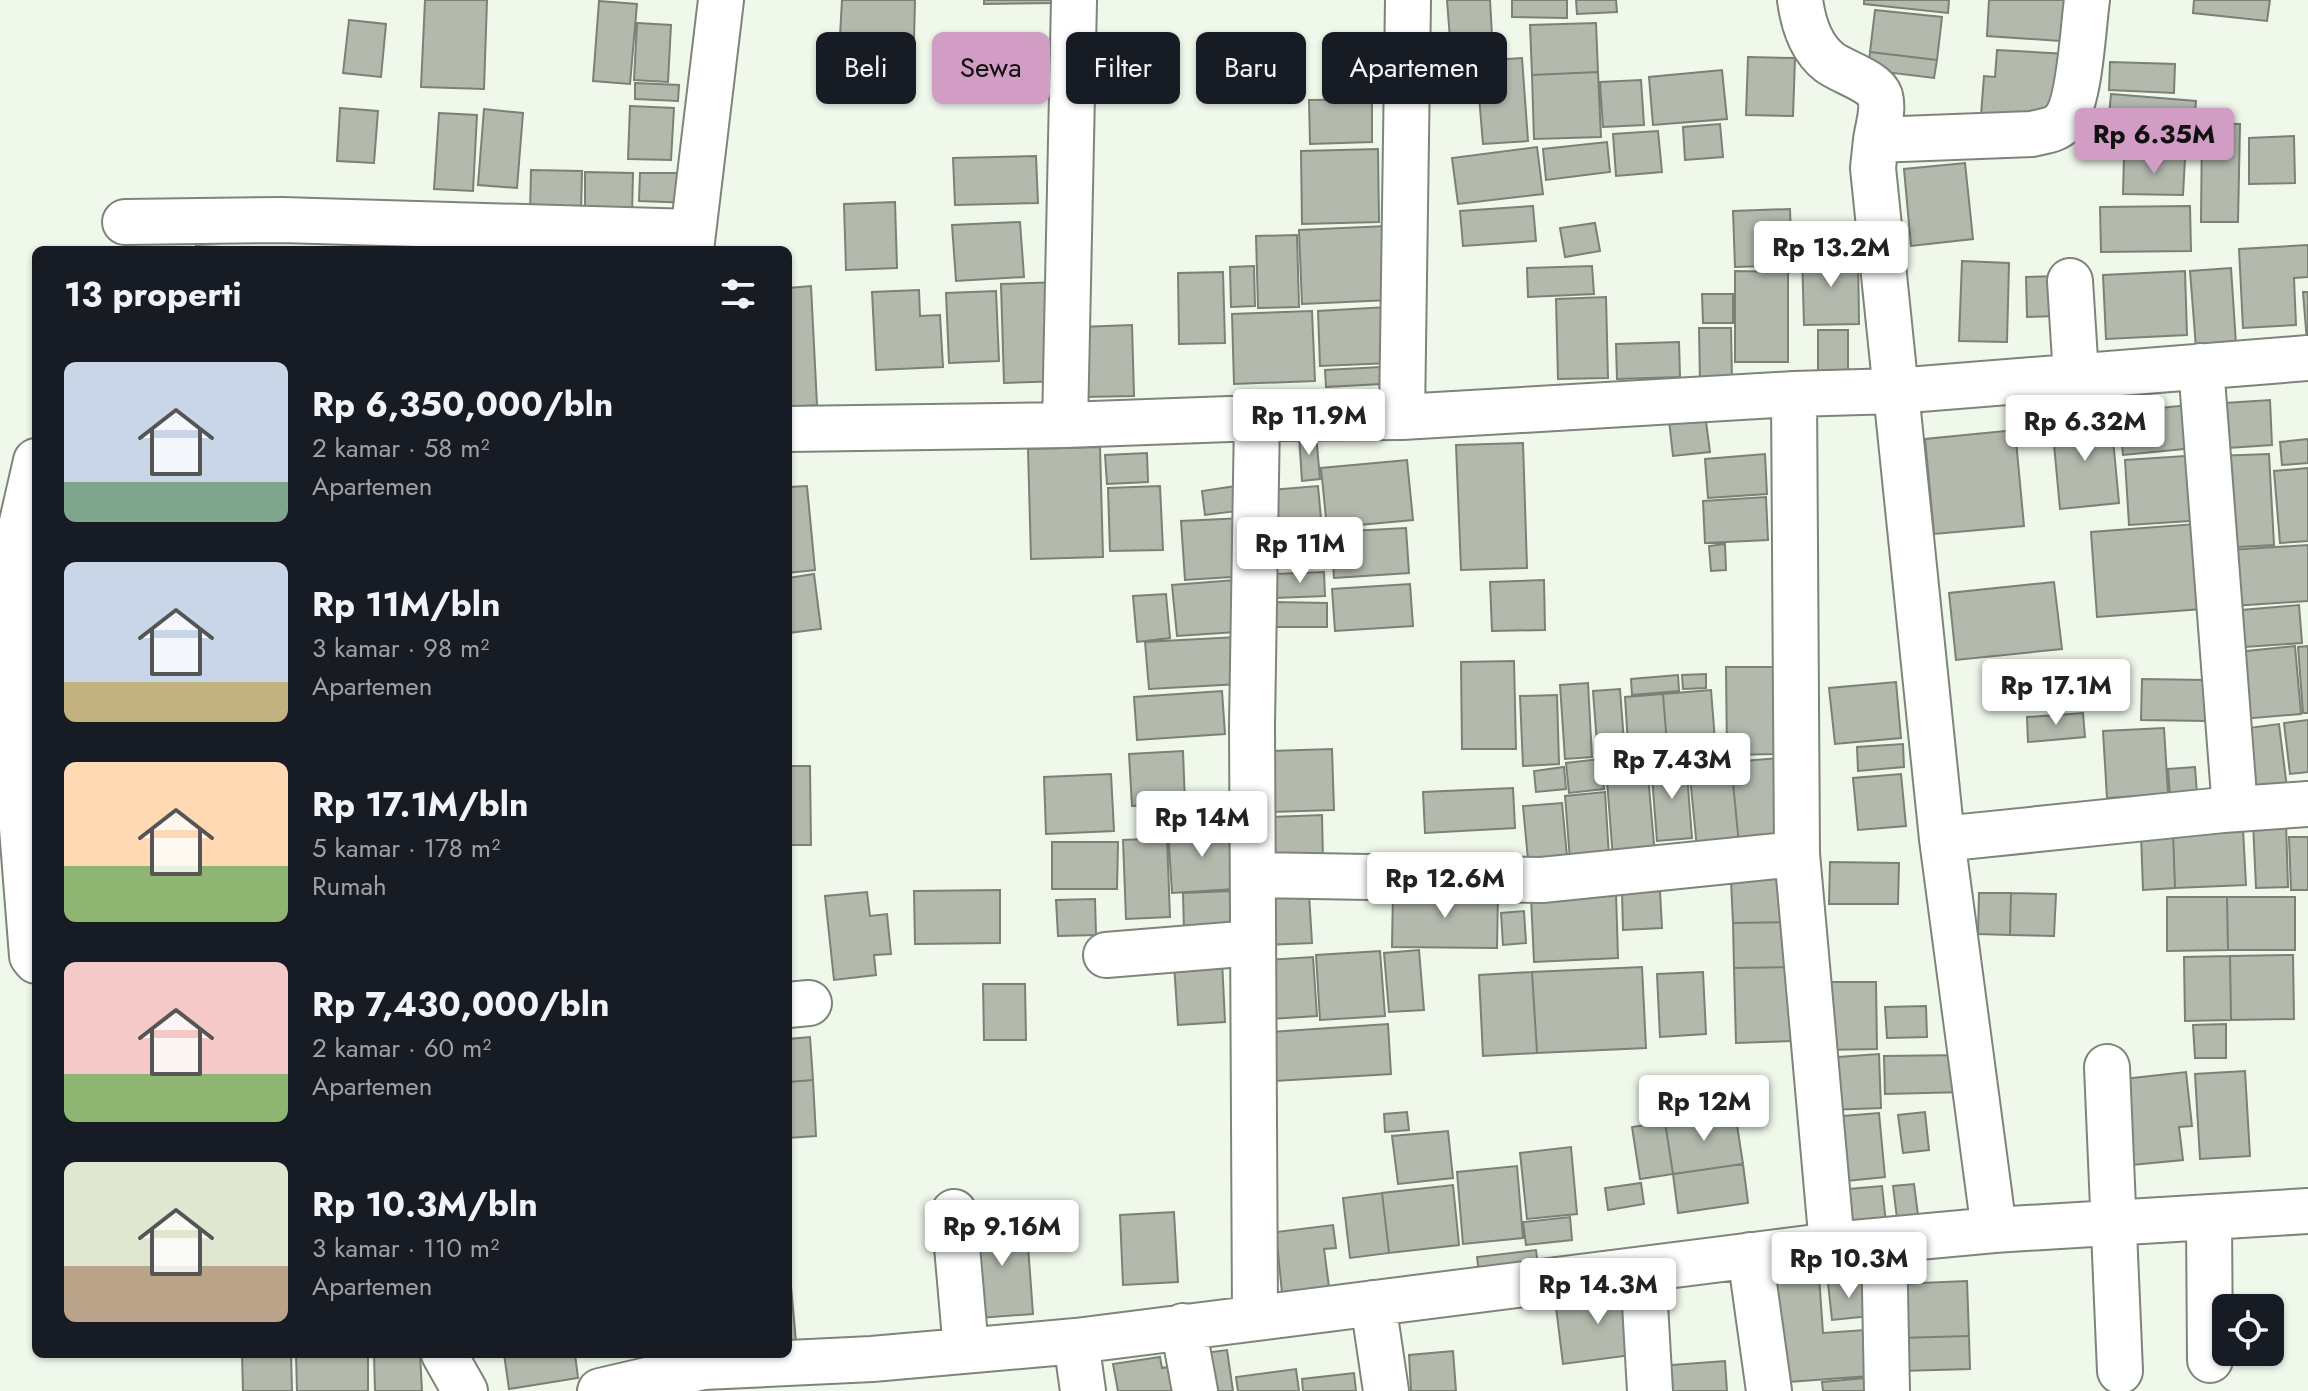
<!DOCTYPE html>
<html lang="id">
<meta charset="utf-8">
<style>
body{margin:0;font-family:Jost,sans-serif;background:#20242c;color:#f1f3f6;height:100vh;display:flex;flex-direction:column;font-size:30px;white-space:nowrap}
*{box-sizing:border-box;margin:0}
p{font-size:26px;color:#9ea1a6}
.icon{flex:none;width:44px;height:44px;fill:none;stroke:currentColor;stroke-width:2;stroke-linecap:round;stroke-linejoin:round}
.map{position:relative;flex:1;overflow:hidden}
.side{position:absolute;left:32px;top:246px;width:760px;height:1112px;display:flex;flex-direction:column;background:#171b24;border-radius:12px;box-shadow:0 2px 6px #0004}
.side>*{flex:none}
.banner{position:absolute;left:816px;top:32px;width:760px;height:72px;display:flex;gap:16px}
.fabs{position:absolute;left:2212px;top:1294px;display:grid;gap:16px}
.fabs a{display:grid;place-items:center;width:72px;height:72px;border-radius:12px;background:#171b24;box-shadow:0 2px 6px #0004;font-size:40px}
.price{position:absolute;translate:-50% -68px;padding:0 18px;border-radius:8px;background:#fff;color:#222;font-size:26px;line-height:52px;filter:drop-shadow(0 2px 4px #0008)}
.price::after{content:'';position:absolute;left:50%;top:48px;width:24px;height:18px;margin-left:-12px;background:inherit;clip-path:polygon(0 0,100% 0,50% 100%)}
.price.current{background:#d29dc4;color:#111}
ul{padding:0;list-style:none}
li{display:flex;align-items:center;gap:24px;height:200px;padding:0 32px}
li span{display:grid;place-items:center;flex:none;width:224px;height:160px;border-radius:12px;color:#555}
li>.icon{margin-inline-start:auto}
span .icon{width:96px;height:96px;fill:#fffc;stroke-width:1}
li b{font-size:34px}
h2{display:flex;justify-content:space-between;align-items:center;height:96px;padding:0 32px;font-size:34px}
.tag{padding:0 28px;border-radius:12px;background:#171b24;box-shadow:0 2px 6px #0004;font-size:28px;line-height:72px}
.tag.current{background:#d29dc4;color:#111}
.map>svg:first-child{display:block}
</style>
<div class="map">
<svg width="2308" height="1391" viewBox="0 0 2308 1391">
<rect width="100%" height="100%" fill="#f0f8eb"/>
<path fill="#b3baad" stroke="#7a8175" stroke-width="2" d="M425 0H487L484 89 421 87Z
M842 0H915L914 39 840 36Z
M984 0H1060V3L984 4Z
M1447 0H1490L1492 35 1450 39Z
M1512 0H1567V18L1512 17Z
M1576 0H1616L1617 12 1577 14Z
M1864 0H1949L1948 13 1864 4Z
M1989 0H2077L2074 42 1987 36Z
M2194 0H2270L2267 21 2193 13Z
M599 1 637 4 630 84 593 81Z
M1875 10 1942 17 1937 60 1870 52Z
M349 20 386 24 381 77 343 73Z
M637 23 671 25 668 82 634 80Z
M1596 23 1598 72 1532 75 1530 25Z
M1997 50 2067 54 2063 120 1981 115 1984 76 1995 77Z
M1870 52 1937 60 1934 78 1868 70Z
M1748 57 1795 58 1793 116 1746 115Z
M1522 58 1528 141 1483 144 1476 61Z
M2110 62 2175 64 2174 93 2109 90Z
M1722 70 1727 119 1653 125 1649 77Z
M1598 72 1601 137 1534 139 1532 75Z
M1641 80 1644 125 1603 127 1600 82Z
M635 83 679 85 678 101 635 99Z
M2111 94 2196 101 2192 153 2106 147Z
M1372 99V142L1310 144 1309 100Z
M630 106 674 108 671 160 628 159Z
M340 108 378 111 374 163 337 161Z
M484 109 523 113 517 188 478 185Z
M439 113 477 115 473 191 434 189Z
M2202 123 2240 124 2238 222H2201Z
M1720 124 1723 157 1685 160 1683 127Z
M1658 131 1662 172 1616 176 1613 134Z
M2294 136 2295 183 2249 184V138Z
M1607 142 1610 172 1546 180 1543 149Z
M1537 147 1543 194 1458 204 1452 158Z
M1378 149 1379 222 1302 224 1301 151Z
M1036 156 1038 203 955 205 953 158Z
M2124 157 2185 158 2183 195 2123 194Z
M1965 163 1973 239 1911 246 1904 169Z
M531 170 582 171 581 215H530Z
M585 172 633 173 632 215H585Z
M640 173H694L693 203 639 201Z
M895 202 897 268 846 270 844 204Z
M1533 206 1536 241 1463 246 1460 211Z
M2190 206 2191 251 2101 252 2100 207Z
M1790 209 1792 265 1735 267 1733 211Z
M1020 222 1024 277 956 281 952 225Z
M1595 223 1600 251 1565 257 1560 228Z
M1387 226 1390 300 1302 304 1299 230Z
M1297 235 1299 307 1258 308 1256 236Z
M448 239 489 243 488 250H447Z
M2308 245V277L2294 278 2296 325 2243 328 2239 249Z
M196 246 246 248V250H196Z
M1858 252 1859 324 1804 325 1802 254Z
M1962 261 2009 263 2007 342 1959 341Z
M1254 266 1255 306 1231 307 1230 267Z
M1592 266 1594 294 1528 297 1527 268Z
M2231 268 2236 344 2196 348 2190 271Z
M1735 271 1788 272V362H1735Z
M2185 271 2187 335 2106 339 2103 275Z
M1223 272 1225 343 1179 344 1178 273Z
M2061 276 2062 316 2027 317 2026 277Z
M1061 282 1064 381 1004 383 1001 284Z
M811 286 817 405 788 407V288Z
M919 290 920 316 940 315 943 367 876 370 872 292Z
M996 291 999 361 949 363 946 293Z
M2303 292H2308V342H2307Z
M1702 294H1733V323H1703Z
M1606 297 1608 378 1558 379 1556 299Z
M1388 307 1390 363 1320 366 1318 311Z
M1312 311 1315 381 1234 384 1232 314Z
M1132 325 1134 396 1082 397 1080 327Z
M1699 328H1731L1732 381 1700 382Z
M1818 330H1848V372L1818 371Z
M1679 342 1680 377 1617 379 1616 344Z
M1381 367 1382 384 1326 387 1325 370Z
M1299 391H1348L1349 418H1299Z
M2270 400 2272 445 2213 449 2210 404Z
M2189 405 2194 448 2123 455 2119 412Z
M1704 406 1710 452 1673 456 1668 411Z
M2111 418 2119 503 2060 509 2052 423Z
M2015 430 2024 526 1934 534 1925 439Z
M1316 434 1320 479 1302 481 1299 435Z
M2308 439V463L2282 465 2280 442Z
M1523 443 1527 568 1461 570 1456 445Z
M1100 447 1103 557 1031 559 1028 449Z
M1147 453 1148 482 1107 484 1105 455Z
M1765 454 1767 494 1708 498 1705 459Z
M2269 454 2274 545 2220 548 2215 456Z
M2201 455 2205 520 2129 525 2125 460Z
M1407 460 1413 520 1327 528 1321 468Z
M2308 468V541L2280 543 2274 471Z
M1243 485 1246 510 1205 515 1202 491Z
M807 486 815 570 788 573V487Z
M1160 486 1163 550 1110 551 1108 488Z
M1318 486 1325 562 1278 567 1271 490Z
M1766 497 1768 540 1705 543 1703 501Z
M1243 518 1247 576 1185 580 1181 521Z
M2196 524 2202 609 2097 617 2091 532Z
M1406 528 1409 573 1334 578 1331 532Z
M1725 544 1726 570 1711 571 1709 546Z
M2308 545V601L2233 606 2229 550Z
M1324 572 1325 596 1275 598 1274 574Z
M814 574 821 629 788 633V578Z
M1248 579 1251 631 1177 636 1172 585Z
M1544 580 1545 630 1492 631 1490 582Z
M2054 582 2062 649 1956 660 1949 593Z
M1410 584 1413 626 1335 631 1332 589Z
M1166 594 1170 638 1137 642 1133 596Z
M1274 602 1327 603V627H1273Z
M2299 605 2302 643 2245 647 2242 610Z
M1237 637 1240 684 1149 689 1145 642Z
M2295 646 2301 714 2242 719 2237 652Z
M2308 646V713H2303L2298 647Z
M1514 661 1516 749H1462L1461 662Z
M1726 667H1777V754L1727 755Z
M1706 674V688L1683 689 1682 675Z
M1678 675 1679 691 1632 695 1631 679Z
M2142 679 2206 680V721L2141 720Z
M1896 682 1901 738 1835 744 1829 688Z
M1588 683 1592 757 1565 759 1560 685Z
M1620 689 1625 756 1598 757 1593 691Z
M1711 690 1716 753 1668 757 1663 694Z
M1222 691 1225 734 1137 740 1134 697Z
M1663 694 1668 757 1629 760 1625 697Z
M1557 695 1559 764 1523 766 1520 696Z
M2083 713 2085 737 2028 742 2027 717Z
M2308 720V772L2290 774 2284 723Z
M2279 724 2287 788 2256 791 2248 728Z
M2164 728 2168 794 2107 798 2103 731Z
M1903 744 1904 767 1858 771 1857 747Z
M1332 749 1334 810 1271 812 1269 751Z
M1183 751 1185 803 1132 806 1129 754Z
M1779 758 1788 850 1740 855 1731 762Z
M1600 759 1604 789 1569 793 1566 763Z
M1686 761 1692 838 1657 841 1651 764Z
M1731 762 1740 855 1698 859 1689 766Z
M1647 764 1656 867 1614 871 1606 768Z
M788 766H810L811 845H788Z
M1564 767 1566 789 1536 792 1534 771Z
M2195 767 2198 808 2171 810 2168 769Z
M1111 774 1114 831 1046 834 1044 777Z
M1901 774 1906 826 1858 830 1853 778Z
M1513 788 1515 828 1425 833 1423 792Z
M1605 792 1609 857 1570 860 1565 796Z
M1562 803 1567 856 1528 860 1523 806Z
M1322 815 1323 861 1271 863 1269 817Z
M2286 821 2288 887 2256 888 2253 822Z
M1232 826 1235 889 1172 893 1168 829Z
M2243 829 2246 885 2175 888 2173 832Z
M2173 832 2175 888 2143 890 2141 834Z
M2289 837H2308V890H2291Z
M1167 838 1170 917 1126 919 1123 840Z
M1052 842H1118L1117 889H1052Z
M1830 862 1899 863 1898 904H1829Z
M1786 878 1788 922 1733 923 1731 880Z
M1000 890V943L915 944 914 891Z
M1230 891 1231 931 1184 933 1183 893Z
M1393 891 1498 893 1497 948 1392 947Z
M1660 891 1662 928 1623 930 1622 893Z
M867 892 870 916 887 914 891 954 874 955 876 975 834 980 825 896Z
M1616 893 1618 958 1534 962 1531 897Z
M1979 893H2011L2010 935 1978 934Z
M2011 893 2056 894 2054 936 2010 935Z
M1309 894 1312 943 1262 945 1258 897Z
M2167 897H2227L2228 950 2167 951Z
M2227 897H2295V950H2228Z
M1095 899 1096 935 1058 936 1056 900Z
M1524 911 1526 943 1503 945 1501 913Z
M1788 922V967L1734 968 1733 923Z
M1419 950 1424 1010 1389 1012 1384 953Z
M1380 951 1385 1016 1320 1020 1316 955Z
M2293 955 2294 1019 2231 1020 2230 956Z
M2230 956 2231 1020 2185 1021 2184 957Z
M1313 957 1317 1016 1270 1019 1266 960Z
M1222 960 1225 1022 1178 1025 1174 963Z
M1642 967 1646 1048 1537 1053 1532 972Z
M1788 967 1791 1041 1736 1043 1734 968Z
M1532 972 1537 1053 1483 1056 1479 975Z
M1703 972 1706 1034 1660 1037 1657 974Z
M1821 982H1876L1877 1049 1823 1050Z
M983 984H1025L1026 1040H984Z
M1926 1006 1927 1037 1887 1038 1885 1007Z
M1388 1024 1391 1074 1275 1081 1271 1032Z
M2226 1024V1058H2195L2193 1025Z
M810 1037 813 1080 788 1082V1039Z
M1879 1054 1881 1108 1828 1110 1825 1058Z
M1965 1055 1966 1092 1885 1094 1884 1056Z
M2245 1071 2250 1156 2200 1159 2195 1074Z
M2186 1072 2192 1126 2179 1127 2183 1160 2132 1165 2124 1079Z
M813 1080 816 1136 788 1138V1082Z
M1407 1112 1409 1130 1385 1132 1384 1114Z
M1735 1112 1743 1164 1673 1174 1665 1122Z
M1925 1112 1929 1150 1903 1153 1898 1115Z
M1879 1113 1885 1177 1837 1182 1831 1117Z
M1665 1122 1673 1174 1640 1179 1632 1127Z
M1448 1131 1453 1178 1398 1184 1392 1136Z
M1571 1147 1577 1214 1527 1219 1520 1153Z
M1743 1164 1748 1203 1678 1213 1673 1174Z
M1517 1166 1523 1238 1463 1244 1457 1172Z
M1641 1183 1644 1204 1608 1210 1605 1188Z
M1914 1184 1919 1223 1898 1226 1893 1186Z
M1453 1185 1459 1245 1389 1253 1382 1193Z
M1882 1186 1886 1223 1842 1228 1837 1190Z
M1382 1193 1389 1253 1350 1258 1343 1198Z
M1174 1212 1178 1282 1123 1285 1120 1215Z
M1570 1217 1572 1240 1526 1245 1523 1222Z
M1026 1218 1033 1314 979 1318 971 1222Z
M1333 1225 1336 1248 1324 1249 1329 1287 1282 1293 1276 1232Z
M1536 1250 1539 1274 1480 1281 1477 1257Z
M788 1253 797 1353H788Z
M1819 1276 1823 1333 1865 1330 1869 1376 1776 1383 1769 1280Z
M1865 1279 1870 1316 1832 1320 1828 1283Z
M1967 1281 1969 1336 1900 1338 1897 1284Z
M1632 1289 1640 1354 1563 1364 1555 1299Z
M1969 1336 1970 1369 1901 1371 1900 1338Z
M1227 1350 1233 1391H1201L1196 1354Z
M1453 1351 1456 1391H1411L1409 1355Z
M242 1354H291L292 1391H243Z
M296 1354H368V1391H297Z
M374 1354H420L422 1391H375Z
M504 1354H575L578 1378 509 1389Z
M1160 1357 1162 1368 1173 1366 1177 1391H1118L1113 1364Z
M1725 1361 1727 1391H1661L1659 1366Z
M1296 1369 1299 1391H1238L1236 1377Z
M1354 1373 1356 1391H1303L1302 1379Z
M1876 1377 1877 1391H1823L1822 1382Z"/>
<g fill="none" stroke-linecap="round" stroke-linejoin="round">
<g stroke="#7d8578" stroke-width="48">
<path id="minor" d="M1800 0C1803 22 1810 47 1829 62 1842 72 1875 81 1880 96 1884 110 1878 126 1876 140
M125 222 282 220 693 232
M691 250 721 0
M2070 281 2076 376
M2201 366 2235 809
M1794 394 1797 854 1832 1245
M1402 417 1408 0
M1065 425 1074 0
M788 429 1065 425 1257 418 1402 417 1794 394 1895 391 2308 358
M36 461 11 570 14 726 32 956 36 961
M1942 839 2223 810 2308 804
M1253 875 1542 880 1797 854
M1106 955 1253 943
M788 1005 809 1003
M2107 1067 2120 1371
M954 1212 966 1350
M2209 1217 2210 1360
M1994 1230 1942 839 1873 168 1876 140 2032 134C2042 131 2054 131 2062 123 2080 106 2083 27 2087 0
M1884 1240 1887 1391
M1750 1255 1769 1391
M1643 1269 1650 1391
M1373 1303 1386 1391
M1255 1318 1252 725 1257 418
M1183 1326 1195 1391
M1076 1341 1083 1391
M444 1354 465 1391
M600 1391 703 1367 872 1359 1076 1341 1832 1245 1994 1230 2308 1211"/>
</g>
<use href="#minor" stroke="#fff" stroke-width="44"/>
</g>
</svg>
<div class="fabs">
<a><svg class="icon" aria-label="locate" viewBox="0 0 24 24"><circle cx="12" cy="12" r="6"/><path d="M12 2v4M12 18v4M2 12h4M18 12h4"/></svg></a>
</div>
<b class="price current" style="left:2154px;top:176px">Rp 6.35M</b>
<b class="price" style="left:1831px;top:289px">Rp 13.2M</b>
<b class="price" style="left:1309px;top:457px">Rp 11.9M</b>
<b class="price" style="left:2085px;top:463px">Rp 6.32M</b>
<b class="price" style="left:1300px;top:585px">Rp 11M</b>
<b class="price" style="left:2056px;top:727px">Rp 17.1M</b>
<b class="price" style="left:1672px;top:801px">Rp 7.43M</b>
<b class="price" style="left:1202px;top:859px">Rp 14M</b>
<b class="price" style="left:1445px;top:920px">Rp 12.6M</b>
<b class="price" style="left:1704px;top:1143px">Rp 12M</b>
<b class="price" style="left:1002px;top:1268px">Rp 9.16M</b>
<b class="price" style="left:1849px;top:1300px">Rp 10.3M</b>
<b class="price" style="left:1598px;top:1326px">Rp 14.3M</b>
<div class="banner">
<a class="tag">Beli</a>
<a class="tag current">Sewa</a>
<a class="tag">Filter</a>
<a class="tag">Baru</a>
<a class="tag">Apartemen</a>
</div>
<section class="side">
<h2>13 properti<svg class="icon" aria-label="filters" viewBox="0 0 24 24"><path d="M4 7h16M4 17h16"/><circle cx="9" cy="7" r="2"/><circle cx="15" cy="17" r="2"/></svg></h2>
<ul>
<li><span style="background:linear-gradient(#c9d6e8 75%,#7fa58c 0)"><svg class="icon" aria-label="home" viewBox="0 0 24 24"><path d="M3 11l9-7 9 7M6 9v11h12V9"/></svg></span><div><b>Rp 6,350,000/bln</b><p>2 kamar · 58 m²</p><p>Apartemen</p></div></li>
<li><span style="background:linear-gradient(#c9d6e8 75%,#c2b280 0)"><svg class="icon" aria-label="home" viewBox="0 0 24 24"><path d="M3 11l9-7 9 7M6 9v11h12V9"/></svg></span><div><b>Rp 11M/bln</b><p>3 kamar · 98 m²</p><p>Apartemen</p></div></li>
<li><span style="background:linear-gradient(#ffd9b3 65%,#8fb573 0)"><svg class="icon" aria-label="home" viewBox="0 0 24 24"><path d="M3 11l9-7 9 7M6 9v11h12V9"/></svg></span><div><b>Rp 17.1M/bln</b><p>5 kamar · 178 m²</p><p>Rumah</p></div></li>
<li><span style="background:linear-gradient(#f6c9c9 70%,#8fb573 0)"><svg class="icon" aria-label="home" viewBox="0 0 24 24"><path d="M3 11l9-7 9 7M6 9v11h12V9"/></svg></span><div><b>Rp 7,430,000/bln</b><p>2 kamar · 60 m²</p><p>Apartemen</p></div></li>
<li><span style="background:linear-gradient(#dfe7d0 65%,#b9a48a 0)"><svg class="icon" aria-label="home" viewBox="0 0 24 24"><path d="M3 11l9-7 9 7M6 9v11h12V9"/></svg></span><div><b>Rp 10.3M/bln</b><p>3 kamar · 110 m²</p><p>Apartemen</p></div></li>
</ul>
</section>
</div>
